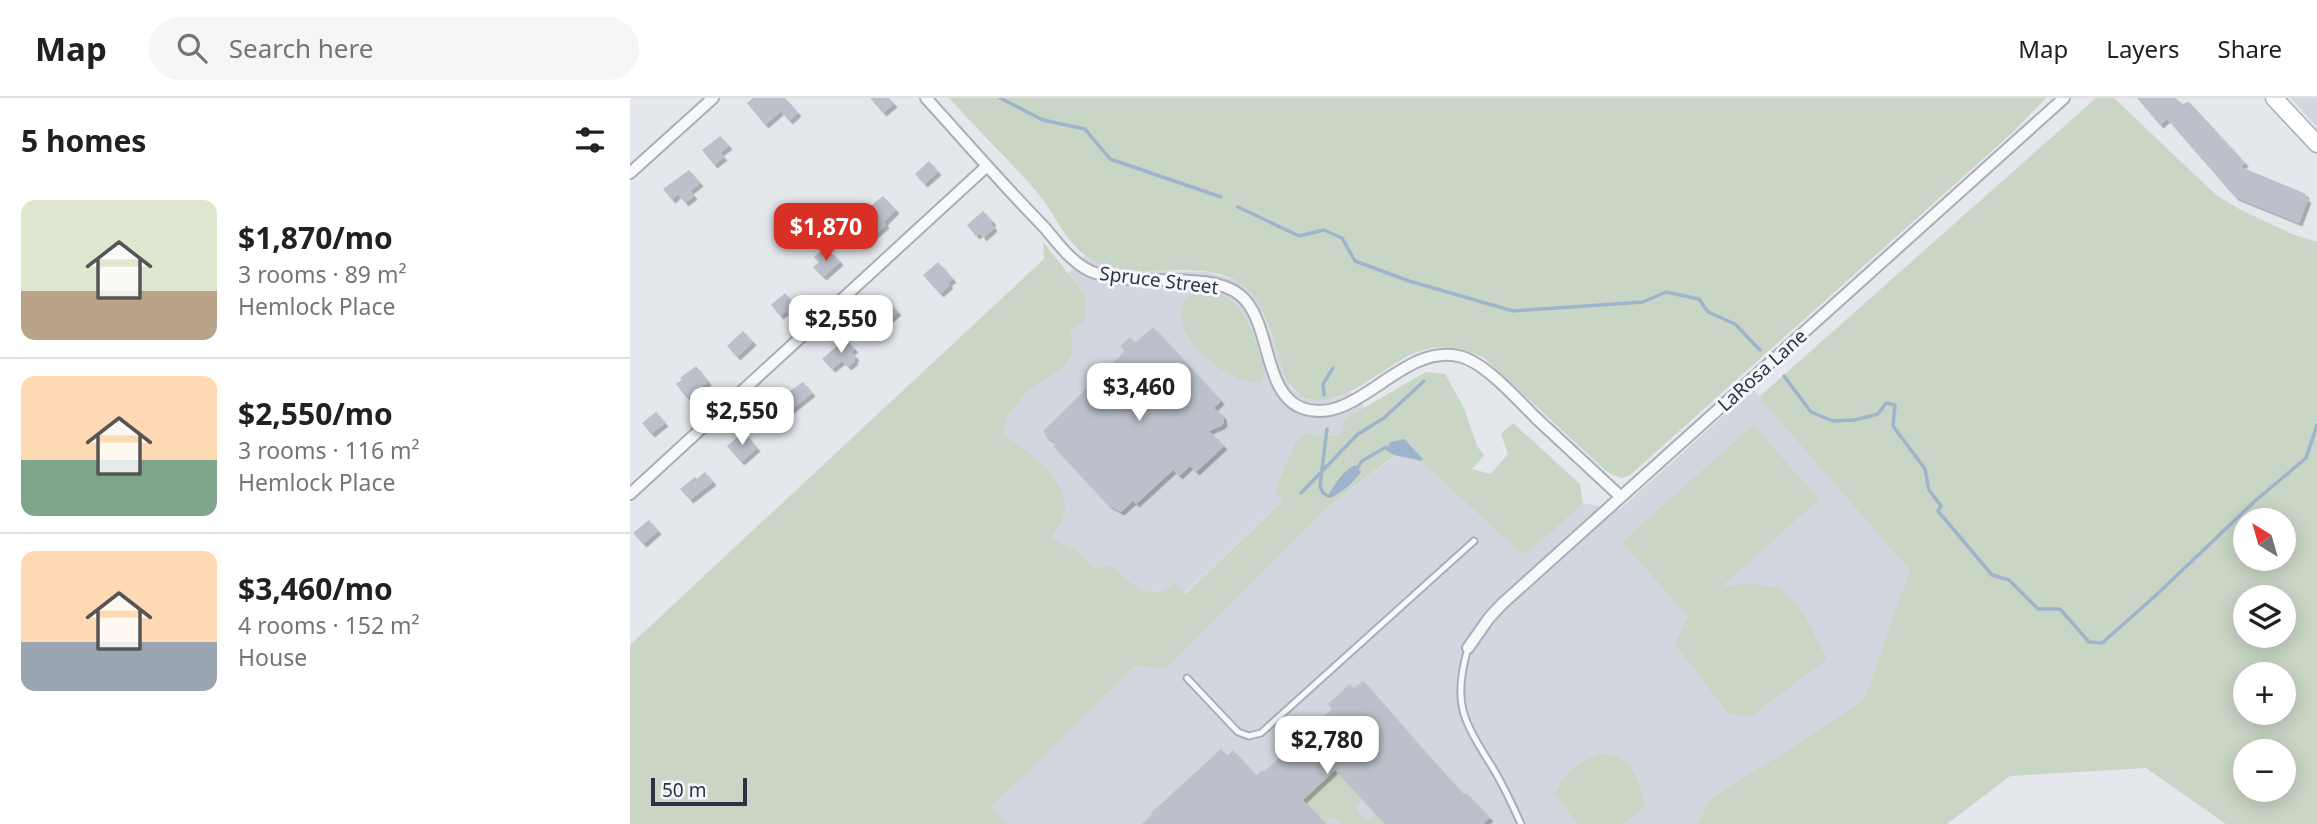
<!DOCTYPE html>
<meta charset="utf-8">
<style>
body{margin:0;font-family:"Noto Sans",sans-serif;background:#f6f6f6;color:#202124;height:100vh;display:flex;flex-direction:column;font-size:26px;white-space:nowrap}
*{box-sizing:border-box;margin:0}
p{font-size:23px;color:#757577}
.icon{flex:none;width:38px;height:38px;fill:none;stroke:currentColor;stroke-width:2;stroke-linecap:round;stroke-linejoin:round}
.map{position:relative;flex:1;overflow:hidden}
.sheet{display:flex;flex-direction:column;background:#fff;width:630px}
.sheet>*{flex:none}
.needle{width:46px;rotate:323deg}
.tools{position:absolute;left:1603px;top:410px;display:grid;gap:14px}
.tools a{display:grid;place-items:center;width:63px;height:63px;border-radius:50%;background:#fff;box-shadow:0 4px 18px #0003;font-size:35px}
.scale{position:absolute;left:21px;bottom:18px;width:96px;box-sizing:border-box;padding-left:7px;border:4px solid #2b3445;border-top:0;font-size:19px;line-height:24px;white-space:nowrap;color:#2b3445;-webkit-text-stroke:5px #f4f6f9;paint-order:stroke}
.price{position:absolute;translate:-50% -60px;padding:0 16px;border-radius:14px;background:#fff;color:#222;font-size:23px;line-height:46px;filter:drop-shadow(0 2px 4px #0008)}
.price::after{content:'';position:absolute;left:50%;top:42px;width:21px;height:16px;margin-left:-10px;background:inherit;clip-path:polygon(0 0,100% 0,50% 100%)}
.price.active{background:#d93025;color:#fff}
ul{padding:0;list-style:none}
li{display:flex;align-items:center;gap:21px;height:175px;padding:0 21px}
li+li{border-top:2px solid #e0e0e0}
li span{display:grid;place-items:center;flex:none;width:196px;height:140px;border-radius:14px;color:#555}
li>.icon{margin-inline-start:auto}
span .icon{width:84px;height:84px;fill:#fffc;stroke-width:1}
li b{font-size:30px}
h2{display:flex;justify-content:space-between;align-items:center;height:84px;padding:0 21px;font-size:30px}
header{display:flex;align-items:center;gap:42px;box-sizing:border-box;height:98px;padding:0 35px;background:#fff;border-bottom:2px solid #e0e0e0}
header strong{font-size:33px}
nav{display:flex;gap:38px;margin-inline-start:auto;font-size:24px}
.search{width:490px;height:63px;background:#f6f6f6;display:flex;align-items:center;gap:18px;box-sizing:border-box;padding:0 24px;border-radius:38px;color:#757577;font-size:26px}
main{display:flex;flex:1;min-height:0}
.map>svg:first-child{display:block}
</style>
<header>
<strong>Map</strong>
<div class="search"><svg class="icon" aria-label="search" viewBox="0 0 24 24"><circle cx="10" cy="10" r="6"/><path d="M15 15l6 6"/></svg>Search here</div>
<nav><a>Map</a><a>Layers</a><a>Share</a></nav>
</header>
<main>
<section class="sheet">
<h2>5 homes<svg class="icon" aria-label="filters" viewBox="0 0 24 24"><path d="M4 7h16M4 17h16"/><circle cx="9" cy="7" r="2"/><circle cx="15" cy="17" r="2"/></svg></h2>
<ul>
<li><span style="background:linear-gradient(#dfe7d0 65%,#b9a48a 0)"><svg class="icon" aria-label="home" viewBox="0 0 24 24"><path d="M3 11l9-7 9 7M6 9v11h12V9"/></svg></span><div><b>$1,870/mo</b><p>3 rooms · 89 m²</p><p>Hemlock Place</p></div></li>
<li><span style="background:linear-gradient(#ffd9b3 60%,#7fa58c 0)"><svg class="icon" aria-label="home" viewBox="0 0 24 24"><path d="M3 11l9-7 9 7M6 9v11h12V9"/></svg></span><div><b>$2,550/mo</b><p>3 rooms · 116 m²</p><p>Hemlock Place</p></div></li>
<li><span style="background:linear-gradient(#ffd9b3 65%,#9aa5b1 0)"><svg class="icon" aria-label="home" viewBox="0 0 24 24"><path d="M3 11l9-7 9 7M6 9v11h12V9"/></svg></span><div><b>$3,460/mo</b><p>4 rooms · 152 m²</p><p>House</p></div></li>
</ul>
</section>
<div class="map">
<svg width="1687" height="726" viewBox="0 0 1687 726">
<defs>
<filter id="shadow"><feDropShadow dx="3.5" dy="3.5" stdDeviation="0" flood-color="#0004"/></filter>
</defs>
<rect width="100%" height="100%" fill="#e4e7ec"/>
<path fill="#d2d6de" d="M1661 0H1687V29L1668 8Z
M455 158 465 163 515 173 578 174 608 183 621 195 630 208 661 291 680 302 703 301 720 294 735 309 716 320 711 337 689 338 678 335 653 403 554 496 536 492 519 495 505 489 483 469 464 470 447 452 422 441 434 418 372 335 378 318 398 292 433 270 441 233 456 221 455 197 438 176Z
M1123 291 1281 472 1234 602 1078 703 1068 726H378L362 709 505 568 699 408 765 358 780 359 791 363 892 455 919 437 953 405 989 412Z"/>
<path fill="#c9d6c5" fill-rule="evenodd" d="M319 0H1416L1382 35 999 378 991 380 976 373 853 259C831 250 812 246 790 253 752 265 687 339 656 280 648 259 639 223 628 205 591 143 505 196 455 157 434 141 426 118 410 98 382 64 348 33 319 0Z
M1466 0H1484L1586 97 1611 112 1662 136 1687 144V726H1596L1516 670 1380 678 1317 726H1068L1078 703 1234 602 1280 472 1129 299ZM1615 422H1654V460H1615ZM1615 499H1654V537H1615ZM1615 576H1654V614H1615ZM1615 653H1654V691H1615Z
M413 144 455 197 456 221 441 233 442 255 433 270 398 292 378 318 372 335C397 353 441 381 434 417 432 425 425 433 422 441L447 452 464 470 483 468C502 487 518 506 544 485L555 496 653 403 645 393 665 346 678 335 689 338 710 337 716 320 796 274 815 276 834 310 847 348 854 357 842 371 861 376 878 356 871 336 883 325 950 386 953 405 919 437 892 456 791 363 780 359 764 358 699 408 536 570 505 568 362 709 378 726H0V547L414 161Z
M574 192C614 194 626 240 634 273L632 282 628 285C599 286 533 234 556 202 561 195 566 193 574 192Z
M1123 327 1189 401 1090 490 1115 485 1150 490 1173 514 1197 561 1120 619 1098 615 1045 546 1058 518 992 444Z
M970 656C975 657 982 657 987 659 1005 666 1012 692 1015 709L992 726H947L925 695C938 671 944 667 970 656Z
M709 668 713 681 732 702 725 709 730 718 738 722 745 716 755 726H712L701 719 696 723 690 717 688 718 673 702Z"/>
<path fill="#9fb4cc" d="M774 341 793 361 791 363C777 358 768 361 756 352L760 344Z
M725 367 731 374C722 386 713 394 700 400L698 398C705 386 713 372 725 367Z"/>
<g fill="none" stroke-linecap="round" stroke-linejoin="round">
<path stroke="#9fb4cc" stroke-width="3.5" d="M370 0 413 22 455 31 480 61 591 99
M608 109 669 138 694 132 712 140 725 163 779 183 883 213 1013 204 1036 194 1069 201 1078 214 1105 226 1130 252
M1154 278 1181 314 1203 323 1225 322 1248 316 1256 305 1265 307 1263 328 1295 371 1299 392 1311 408 1308 413 1362 477 1379 482 1408 511H1430L1459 544 1472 545 1523 500 1625 403 1676 360 1687 327
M694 297 693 286 703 270
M697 331 690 388 693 395 698 398
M728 369 732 363 756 349
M671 395 728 336 754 320 794 283"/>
</g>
<path fill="#bbc0ca" filter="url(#shadow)" d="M123 0H155L168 15 159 23 151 13 135 27 117 5Z
M240 0H259L264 6 253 15Z
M1507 0H1546L1552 6 1559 4 1615 65 1611 69 1676 96 1675 100 1678 101 1669 125 1605 99 1537 21 1530 27Z
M90 38 99 48 90 55 94 59 84 67 72 52Z
M299 63 308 74 294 86 285 76Z
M59 72 70 85 60 93 64 98 55 105 48 96 42 102 33 91Z
M253 98 266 112 254 124 256 127 242 139 226 120Z
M353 113 363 124 361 126 364 130 353 140 350 135 346 138 337 127Z
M192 152 196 157 200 153 210 164 193 179 183 169 189 164 184 159Z
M308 164 323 181 318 185 320 187 310 196 293 177Z
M155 195 166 209 158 216 156 213 150 218 141 207Z
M254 199 268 214 253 227 239 213Z
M523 229 591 303 584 310 593 318 594 325 591 328 579 333 594 348 566 374 560 368 549 378 543 372 506 406 503 403 491 414 478 407 423 348 426 345 415 338 414 332 495 253 490 248 500 239 505 245Z
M113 233 123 244 107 259 97 248Z
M215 241 225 251 221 254 226 259 224 261 225 263 218 269 212 263 202 271 192 261Z
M66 268 78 284 57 300 46 286 52 282 50 280Z
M173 284 182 295 157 315 147 302Z
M26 314 35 325 21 336 12 325Z
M114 334 127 350 111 364 97 348Z
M75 374 83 384 60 402 50 391 65 379 67 381Z
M19 422 28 433 13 446 3 435Z
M733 583 793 652 834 697 836 695 860 720 853 726H755L705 672 673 702 696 726H512L522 716 521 715 591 651 597 658 603 652 626 678 632 672 634 674 702 611 698 606 720 586 724 590Z"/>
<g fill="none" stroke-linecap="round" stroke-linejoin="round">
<g stroke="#a9aeb7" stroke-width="9">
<path id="service" d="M838 550C822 605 833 622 861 667 873 686 882 706 891 726
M557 580 608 634 619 638 631 635 844 443"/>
</g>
<g stroke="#a9aeb7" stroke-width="14">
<path id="minor" d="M296 0C335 43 373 87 414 129 427 144 441 164 460 173 500 191 579 171 610 197 642 223 632 295 672 310 726 330 770 246 828 258 854 263 887 301 906 320 934 346 963 373 991 399
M0 75 83 0
M0 396 357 68
M838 550 859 520 872 506 1434 0"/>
</g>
<g stroke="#a9aeb7" stroke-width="19">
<path id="secondary" d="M1644 0 1687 46"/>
</g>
<use href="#service" stroke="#f7f8fa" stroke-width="5"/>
<use href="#minor" stroke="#f7f8fa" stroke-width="10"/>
<use href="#secondary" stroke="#fff" stroke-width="16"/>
</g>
<g text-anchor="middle" stroke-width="6" stroke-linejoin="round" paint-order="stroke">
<g font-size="19" fill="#2b3445" stroke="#f4f6f9">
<text transform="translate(529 182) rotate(7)" y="7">Spruce Street</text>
<text transform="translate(1132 272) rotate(-42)" y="7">LaRosa Lane</text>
</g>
</g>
</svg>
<div class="tools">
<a><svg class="needle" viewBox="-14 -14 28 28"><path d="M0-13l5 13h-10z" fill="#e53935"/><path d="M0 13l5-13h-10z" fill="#757577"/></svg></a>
<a><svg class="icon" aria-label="layers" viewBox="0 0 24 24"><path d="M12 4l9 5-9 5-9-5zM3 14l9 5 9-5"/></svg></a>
<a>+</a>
<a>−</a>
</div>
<div class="scale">50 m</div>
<b class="price active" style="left:196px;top:165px">$1,870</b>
<b class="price" style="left:211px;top:257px">$2,550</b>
<b class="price" style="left:509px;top:325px">$3,460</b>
<b class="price" style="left:112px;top:349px">$2,550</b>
<b class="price" style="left:697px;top:678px">$2,780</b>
</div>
</main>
